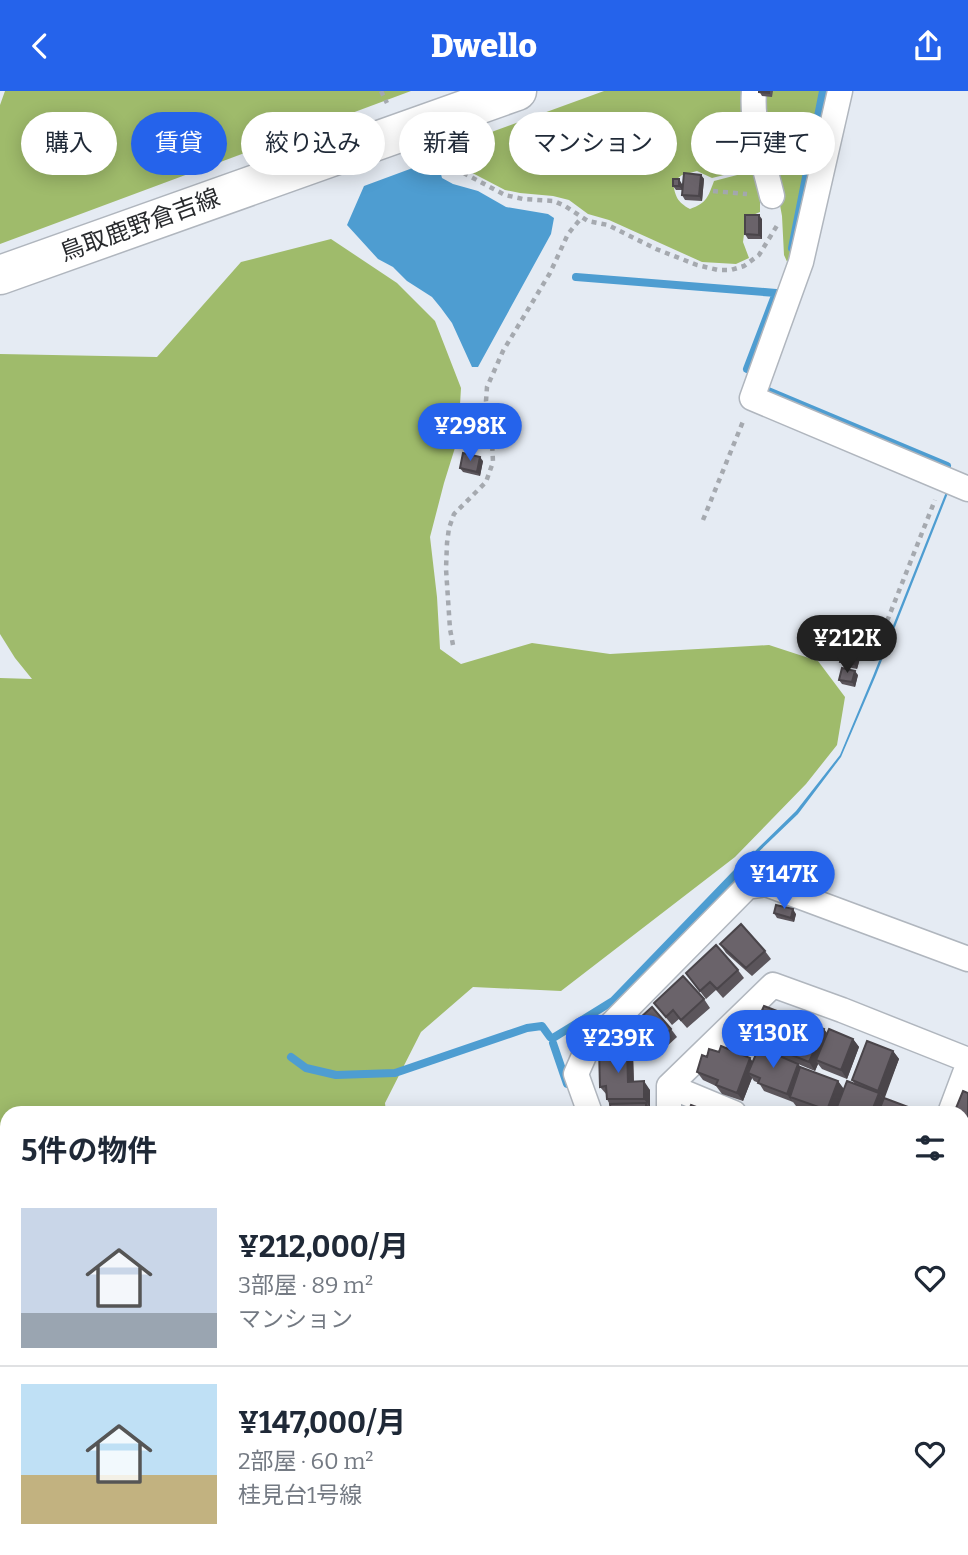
<!DOCTYPE html>
<html lang="ja">
<meta charset="utf-8">
<style>
body{margin:0;font-family:Bitter,"Noto Sans JP",serif;background:#f6f6f7;color:#1f2937;height:100vh;display:flex;flex-direction:column;font-size:26px;white-space:nowrap}
*{box-sizing:border-box;margin:0}
p{font-size:23px;color:#747a83}
.icon{flex:none;width:38px;height:38px;fill:none;stroke:currentColor;stroke-width:2;stroke-linecap:round;stroke-linejoin:round}
.map{position:relative;flex:1;overflow:hidden}
.panel{position:absolute;left:0px;top:1015px;width:970px;height:450px;display:flex;flex-direction:column;background:#fff;border-radius:21px 21px 0 0;box-shadow:0 4px 18px #0003}
.panel>*{flex:none}
.guide{position:absolute;left:21px;top:21px;width:928px;height:63px;display:flex;gap:14px}
.price{position:absolute;translate:-50% -60px;padding:0 16px;border-radius:24px;background:#2563eb;color:#fff;font-size:23px;line-height:46px;filter:drop-shadow(0 2px 4px #0008)}
.price::after{content:'';position:absolute;left:50%;top:42px;width:21px;height:16px;margin-left:-10px;background:inherit;clip-path:polygon(0 0,100% 0,50% 100%)}
.price.selected{background:#222;color:#fff}
ul{padding:0;list-style:none}
li{display:flex;align-items:center;gap:21px;height:175px;padding:0 21px}
li+li{border-top:2px solid #e0e1e3}
li span{display:grid;place-items:center;flex:none;width:196px;height:140px;border-radius:0px;color:#555}
li>.icon{margin-inline-start:auto}
span .icon{width:84px;height:84px;fill:#fffc;stroke-width:1}
li b{font-size:30px}
h2{display:flex;justify-content:space-between;align-items:center;height:84px;padding:0 21px;font-size:30px}
.chip{padding:0 24px;border-radius:32px;background:#fff;box-shadow:0 4px 18px #0003;font-size:24px;line-height:63px}
.chip.selected{background:#2563eb;color:#fff}
header{display:flex;justify-content:space-between;align-items:center;height:91px;padding:0 21px;background:#2563eb;color:#fff;font-size:32px;font-weight:800}
.map>svg:first-child{display:block}
</style>
<header><svg class="icon" aria-label="back" viewBox="0 0 24 24"><path d="M15 5l-7 7 7 7"/></svg>Dwello<svg class="icon" aria-label="share" viewBox="0 0 24 24"><path d="M12 15V3M7 8l5-5 5 5M5 13v7h14v-7"/></svg></header>
<div class="map">
<svg width="968" height="1464" viewBox="0 0 968 1464">
<rect width="100%" height="100%" fill="#e5ebf3"/>
<path fill="#9fbb6b" d="M5 0H411L0 153V14Z
M604 0H749L760 67 740 80 712 87 697 80 682 84 673 91C675 105 677 111 690 118 707 112 708 106 714 90L741 83 760 71V121L746 127 743 151 749 167 736 173 702 171 609 129 588 123 569 109 553 105 520 102 505 99 434 62Z
M759 0H830L789 175 784 164 782 125Z
M331 148 397 192 435 230 461 297 458 347 444 392 430 446 437 506 440 558 461 573 532 552 610 563 769 554 818 570 845 606 837 654 806 693 735 766 561 900 473 896 421 941 385 1012 386 1022H7V1458H822L820 1464H0V587L32 588 15 567 0 543V263L157 266 241 171Z
M963 1374H968V1464H941L942 1458H962Z"/>
<path fill="#4e9dd1" d="M437 68 442 87 453 93 478 100 506 116 548 123 554 127 551 143 478 276H472L452 232 441 217 432 206 407 190 393 176 378 168 347 134 364 95Z
M946 401 948 402 876 584 841 666 798 723 746 773 747 768 796 720 840 664 873 585Z
M825 1458H940L939 1464H822Z"/>
<g fill="none" stroke-linecap="round" stroke-linejoin="round">
<path stroke="#4e9dd1" stroke-width="8" d="M792 157 823 0
M576 186 776 202 747 278
M768 300 947 375
M553 947 613 910 754 764
M553 952 567 993
M291 966 306 977 336 984 395 982 527 937 542 935 550 946"/>
<g stroke="#b0b6be" stroke-width="27">
<path id="minor" d="M754 0C751 34 764 72 772 105
M840 0 801 171 752 307 968 398
M669 995 734 1022
M590 1022 576 983 587 958 747 796 766 793 968 868
M669 1022V995L773 894 842 919 968 969
M950 1022 968 974
M962 1114 968 1116
M962 1256 968 1259"/>
</g>
<g stroke="#b0b6be" stroke-width="41">
<path id="primary" d="M0 184 517 0"/>
</g>
<path stroke="#a5a9af" stroke-width="4.5" stroke-dasharray="5 5" stroke-linecap="butt" d="M381 0 387 12
M428 66H439L456 78 505 104 523 108 554 110 565 115 588 130 608 134 656 158 697 174 718 179H731L744 175 759 164 778 133
M713 100 747 103
M703 429 744 328
M453 554 450 538 446 478 447 452 449 437 454 423 486 391 493 371 492 350 486 310 487 296 503 260 550 182 568 143 582 126
M876 558 935 409"/>
<use href="#minor" stroke="#fff" stroke-width="24"/>
<use href="#primary" stroke="#fff" stroke-width="38"/>
</g>
<path fill="#5b555b" d="M759 0H773L772 6 762 5Z
M701 84 704 88 702 110 685 109 682 104Z
M682 93V99H676L673 95Z
M762 128V148H748L745 143Z
M483 370 480 385 463 381 460 377Z
M862 560 857 578 843 575 840 571Z
M858 584 855 596 842 593 839 589Z
M774 822 796 823 794 831 777 827Z
M720 853 765 860 771 868 752 885 726 862Z
M738 879 744 887 723 907 716 899 706 908 686 882Z
M704 908 710 917 687 937 679 928 672 934 654 912Z
M671 938 677 946 652 969 627 939Z
M824 938 827 943 853 948 859 956 847 988 822 978 818 973 815 980 798 973 801 976 838 990 844 998 855 993 852 989 893 960 899 968 883 1008 919 1020 920 1022H841L837 1017 835 1022H817L796 1015 793 1011 764 1000 759 992 754 990 752 987 743 1010 722 1003 716 995 703 989 697 981 707 966 753 970 758 957 755 955 749 947Z
M627 956 633 964 634 991 650 999V1016H649L651 1020 610 1014 607 1008V1004L600 996Z
M968 1002V1039L962 1036V1022Z
M962 1039 968 1041V1090L962 1088Z
M962 1139 968 1141V1185L962 1182Z
M968 1273V1328L962 1326V1279L965 1280Z"/>
<path fill="#4a454a" d="M701 84 704 88 702 110 699 105Z
M679 88 682 93V99L679 95Z
M759 124 762 128V148L759 144Z
M480 366 483 370 480 385 477 381Z
M859 555 862 560 857 578 854 573Z
M855 580 858 584 855 596 852 591Z
M793 818 796 823 794 831 791 827Z
M824 938 830 946 816 969 818 973 815 980 809 971Z
M853 948 859 956 847 988 841 979Z
M627 956 633 964 634 999 628 991Z
M893 960 899 968 884 1009 878 1000Z
M750 967 756 975 748 982 752 987 743 1010 737 1002Z
M798 973 804 981 790 1006 793 1012 787 1003Z
M644 990 650 999V1016L644 1008Z
M838 990 844 999 835 1022H829L827 1019Z
M879 1002 885 1011 881 1022H871Z
M646 1012 651 1020 652 1022H646Z
M968 1193V1218L966 1224 962 1220V1208Z"/>
<path fill="#6a636a" stroke="#4a454a" stroke-width="2" d="M759 0H769V2L759 1Z
M684 82 701 84 699 105 682 104Z
M673 88H679V95H673Z
M745 124H759V144L745 143Z
M463 362 480 366 477 381 460 377Z
M844 553 859 555 854 573 840 571Z
M842 577 855 580 852 591 839 589Z
M776 814 793 818 791 827 774 822Z
M741 833 765 860 746 877 720 853Z
M716 854 738 879 717 898 710 891 700 900 686 882Z
M683 885 704 908 681 929 673 919 666 926 654 912Z
M764 915 824 938 809 971 749 947Z
M652 916 671 938 646 961 627 939Z
M829 938 853 948 841 979 816 969Z
M867 950 893 960 878 1000 852 989Z
M721 955 750 967 737 1002 716 994 718 989 697 981 702 964 707 966 709 958 719 961Z
M627 956 628 991 644 990V1008H607L606 995 600 996 599 957Z
M759 956 798 973 787 1003 758 992 760 987 748 982Z
M800 976 838 990 827 1019 790 1006Z
M847 990 879 1002 871 1022H851L837 1016Z
M963 1000 968 1002V1033L962 1031V1022H954Z
M884 1007 919 1020 918 1022H878Z
M646 1012V1022H611L610 1013Z
M691 1014 712 1022H688Z
M962 1039 968 1041V1083L962 1081Z
M962 1139 968 1141V1174L966 1178 962 1176Z
M962 1184 968 1186V1193L962 1208Z
M968 1211V1225L963 1223Z
M968 1273V1322L962 1320V1279L965 1280Z"/>
<g text-anchor="middle" stroke-width="7" stroke-linejoin="round" paint-order="stroke">
<g font-size="24" fill="#282a2d" stroke="#fff">
<text transform="translate(140 134) rotate(-20)" y="8">鳥取鹿野倉吉線</text>
</g>
</g>
</svg>
<b class="price" style="left:470px;top:372px">¥298K</b>
<b class="price selected" style="left:847px;top:584px">¥212K</b>
<b class="price" style="left:784px;top:820px">¥147K</b>
<b class="price" style="left:773px;top:979px">¥130K</b>
<b class="price" style="left:618px;top:984px">¥239K</b>
<div class="guide">
<a class="chip">購入</a>
<a class="chip selected">賃貸</a>
<a class="chip">絞り込み</a>
<a class="chip">新着</a>
<a class="chip">マンション</a>
<a class="chip">一戸建て</a>
</div>
<section class="panel">
<h2>5件の物件<svg class="icon" aria-label="filters" viewBox="0 0 24 24"><path d="M4 7h16M4 17h16"/><circle cx="9" cy="7" r="2"/><circle cx="15" cy="17" r="2"/></svg></h2>
<ul>
<li><span style="background:linear-gradient(#c9d6e8 75%,#9aa5b1 0)"><svg class="icon" aria-label="home" viewBox="0 0 24 24"><path d="M3 11l9-7 9 7M6 9v11h12V9"/></svg></span><div><b>¥212,000/月</b><p>3部屋 · 89 m²</p><p>マンション</p></div><svg class="icon" aria-label="heart" viewBox="0 0 24 24"><path d="M12 20l-8-8c-3-5 5-10 8-4 3-6 11-1 8 4z"/></svg></li>
<li><span style="background:linear-gradient(#bfe0f5 65%,#c2b280 0)"><svg class="icon" aria-label="home" viewBox="0 0 24 24"><path d="M3 11l9-7 9 7M6 9v11h12V9"/></svg></span><div><b>¥147,000/月</b><p>2部屋 · 60 m²</p><p>桂見台1号線</p></div><svg class="icon" aria-label="heart" viewBox="0 0 24 24"><path d="M12 20l-8-8c-3-5 5-10 8-4 3-6 11-1 8 4z"/></svg></li>
</ul>
</section>
</div>
